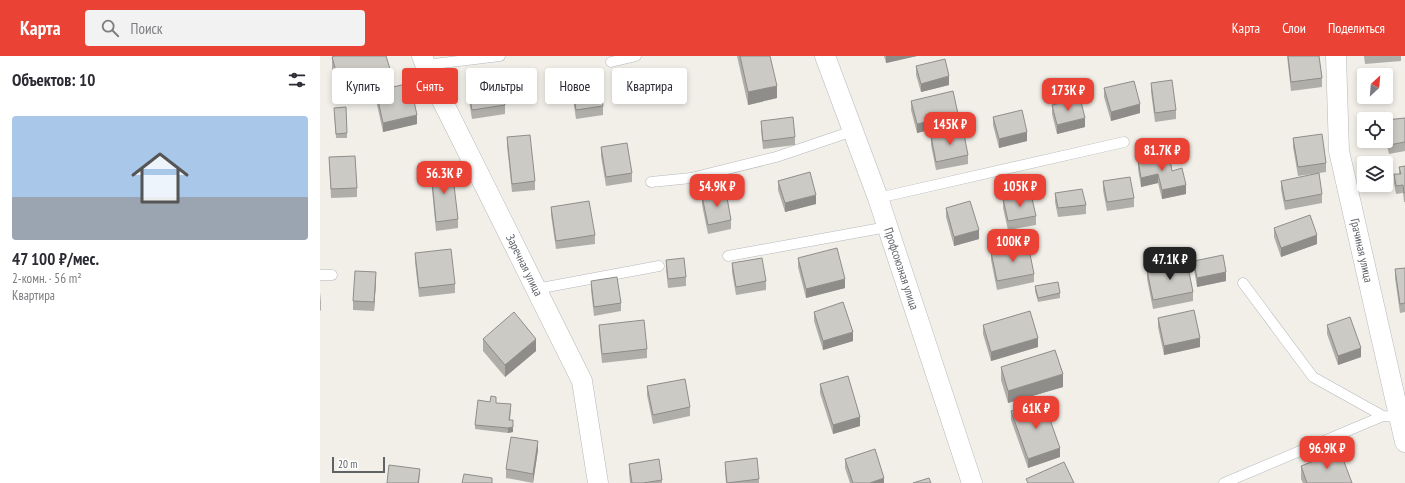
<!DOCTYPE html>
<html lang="ru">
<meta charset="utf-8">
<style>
body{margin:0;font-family:"PT Sans Narrow",sans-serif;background:#f2f2f3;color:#2b2b33;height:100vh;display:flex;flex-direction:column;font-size:15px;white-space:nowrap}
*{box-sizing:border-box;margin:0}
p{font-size:13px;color:#7c7c81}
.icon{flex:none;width:22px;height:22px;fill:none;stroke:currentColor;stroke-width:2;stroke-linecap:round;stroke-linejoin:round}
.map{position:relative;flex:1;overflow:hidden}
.drawer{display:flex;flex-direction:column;background:#fff;width:320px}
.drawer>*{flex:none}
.top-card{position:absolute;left:12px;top:12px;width:380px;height:36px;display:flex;gap:8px}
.needle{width:26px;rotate:26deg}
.buttons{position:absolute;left:1037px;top:12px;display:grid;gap:8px}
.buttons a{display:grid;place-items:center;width:36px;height:36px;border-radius:4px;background:#fff;box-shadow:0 2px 6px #0003;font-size:20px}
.scale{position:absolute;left:12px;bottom:10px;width:53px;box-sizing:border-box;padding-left:4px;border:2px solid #5f6368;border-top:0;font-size:11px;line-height:14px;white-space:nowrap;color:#5f6368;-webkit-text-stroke:3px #fff;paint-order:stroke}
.price{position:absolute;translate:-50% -34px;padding:0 9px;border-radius:8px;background:#ea4335;color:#fff;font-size:13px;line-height:26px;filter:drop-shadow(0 1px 2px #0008)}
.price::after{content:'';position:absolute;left:50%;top:24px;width:12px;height:9px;margin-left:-6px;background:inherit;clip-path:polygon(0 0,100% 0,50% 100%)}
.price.on{background:#222;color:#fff}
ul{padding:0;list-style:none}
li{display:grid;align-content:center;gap:8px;height:212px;padding:0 12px}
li+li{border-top:1px solid #e1e1e2}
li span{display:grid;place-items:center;height:124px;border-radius:4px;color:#555}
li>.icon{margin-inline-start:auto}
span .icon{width:72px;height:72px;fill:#fffc;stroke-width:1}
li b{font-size:17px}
h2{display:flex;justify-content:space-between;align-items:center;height:48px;padding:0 12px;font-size:17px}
.chip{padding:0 14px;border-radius:4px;background:#fff;box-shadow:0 2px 6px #0003;font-size:14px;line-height:36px}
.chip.on{background:#ea4335;color:#fff}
header{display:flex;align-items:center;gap:24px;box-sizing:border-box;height:56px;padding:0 20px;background:#ea4335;color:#fff}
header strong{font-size:19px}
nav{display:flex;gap:22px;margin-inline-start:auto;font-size:14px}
.search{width:280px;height:36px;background:#f2f2f3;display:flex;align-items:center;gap:10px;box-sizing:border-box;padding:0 14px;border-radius:4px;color:#7c7c81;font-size:15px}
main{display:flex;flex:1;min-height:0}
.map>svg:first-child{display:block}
</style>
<header>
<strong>Карта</strong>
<div class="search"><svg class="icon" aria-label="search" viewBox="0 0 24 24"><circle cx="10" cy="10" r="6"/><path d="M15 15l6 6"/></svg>Поиск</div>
<nav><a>Карта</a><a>Слои</a><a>Поделиться</a></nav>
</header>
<main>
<section class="drawer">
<h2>Объектов: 10<svg class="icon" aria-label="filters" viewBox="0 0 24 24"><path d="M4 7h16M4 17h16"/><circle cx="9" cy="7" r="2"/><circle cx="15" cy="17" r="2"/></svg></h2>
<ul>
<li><span style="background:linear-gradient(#a9c7e8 65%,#9aa5b1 0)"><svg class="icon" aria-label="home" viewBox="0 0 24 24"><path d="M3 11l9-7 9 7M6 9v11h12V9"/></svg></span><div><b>47 100 ₽/мес.</b><p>2-комн. · 56 m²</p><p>Квартира</p></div></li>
</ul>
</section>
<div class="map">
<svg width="1085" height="427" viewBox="0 0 1085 427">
<rect width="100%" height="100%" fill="#f1efe8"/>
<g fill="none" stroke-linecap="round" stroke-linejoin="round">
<g stroke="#b5b8bc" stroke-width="11">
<path id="lane" d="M291 6 316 0
M105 9 180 0
M331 126 371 122 456 101 533 75
M558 142 804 86
M408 200 567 171
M0 219H12
M923 227 993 321 1063 360 1080 361
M216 233 339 210
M904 427 1063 360"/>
</g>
<g stroke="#b5b8bc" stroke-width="21">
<g id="street">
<path id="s1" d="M102 0 109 18 262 325 278 427"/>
<path id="s2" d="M505 0 558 142 652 427"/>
<path id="s3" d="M1016 0 1019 95 1085 386"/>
</g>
</g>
<use href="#lane" stroke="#fff" stroke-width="10"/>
<use href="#street" stroke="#fff" stroke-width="20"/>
</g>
<path fill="#afaea9" d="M417 0H450L457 42 428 49Z
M564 0H597L566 7Z
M967 0H999L1002 22V31L971 35Z
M1044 0H1081V5L1045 8Z
M12 1 70 25 19 39 12 13Z
M596 10 629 29 601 36 596 19Z
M147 24 185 49V58L152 63 147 33Z
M252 27 283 50V59L256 63 252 36Z
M831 27 856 54V63L835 66 831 36Z
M784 32 820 57 791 65 784 41Z
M56 35 97 68 63 76 56 44Z
M591 45 638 67 597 77 591 54Z
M732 49 765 71 737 78 732 58Z
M14 56 27 77V82H16Z
M673 61 707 85 679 92 673 69Z
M1085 62V95L1069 98 1066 85V64Z
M441 65 475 81V89L443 93 441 74Z
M611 80 648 99V108L616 114 611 89Z
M187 81 215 125V134L192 136 187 90Z
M973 82 1006 107V116L978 120 973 91Z
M281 91 312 117V126L286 130 281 100Z
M9 101 37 132V141L11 142Z
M818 104 852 115 866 138 842 143 838 127 821 131 818 113Z
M1085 110V146H1084L1083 137 1076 138 1074 127V118H1079V111Z
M111 114 138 163V172L116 175 111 123Z
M458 125 496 148 465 156 458 134Z
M783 125 814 142V151L787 155 783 134Z
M961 125 1002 138V147L965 154 961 133Z
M735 137 766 149V158L738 161 735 146Z
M382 140 411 164V173L388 178 382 149Z
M683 143 716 160V169L688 174 683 152Z
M231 151 275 179V188L236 193 231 159Z
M626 152 659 183 634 190 626 161Z
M954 172 997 188 961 201 954 181Z
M671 196 714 218V226L677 234 671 204Z
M95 197 135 228V237L99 241 95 206Z
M478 202 525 232 486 242 478 211Z
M346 204 366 221V230L348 232 346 213Z
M874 205 906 225 877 231 874 214Z
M412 207 446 225V234L416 239 412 216Z
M1085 212V256L1080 257 1075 222V213Z
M827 214 873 236V245L833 253 827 223Z
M56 225 54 255 33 254V245Z
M271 225 301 247V255L274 260 271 234Z
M715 230 740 237V242L718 246 715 235Z
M0 236 1 246V254L0 255Z
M494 256 533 285 503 294 494 265Z
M838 262 880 291 844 299 838 271Z
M279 269 327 293V302L282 307 279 277Z
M663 269 718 291 671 305 663 278Z
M1007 269 1041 301 1018 309 1007 278Z
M163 283 216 295 185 321 163 295Z
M681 311 743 331 688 347 681 324Z
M500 328 540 370 513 378 500 337Z
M327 330 370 351V360L333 368 327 339Z
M176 347 191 353 190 364H193V376L188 377 155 373V369Z
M691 355 740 401 708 412 691 364Z
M218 394 213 427 186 422V413Z
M525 403 564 427H530L525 412Z
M405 406 439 423V427H406L405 415Z
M309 408 342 424V427H310L309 417Z
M981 410 1032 427H983L981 423Z"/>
<path fill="#8f8d8a" d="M566 0H597L566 7Z
M70 13V25L19 39V26Z
M629 20V29L601 36V28Z
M457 30V42L428 49V36Z
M820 48V57L791 65V56Z
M638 58V67L597 77V68Z
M97 59V68L63 76V67Z
M765 62V71L737 78V69Z
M707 76V85L679 92V83Z
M838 118V127L821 131V122Z
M866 129V138L842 143V134Z
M496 139V148L465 156V147Z
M659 174V183L634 190V181Z
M997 179V188L961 201V192Z
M56 216V225L54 255V246Z
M906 216V225L877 231V222Z
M525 223V232L486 242V233Z
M533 276V285L503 294V285Z
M718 282V291L671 305V296Z
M880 282V291L844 299V290Z
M216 283V295L185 321V309Z
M1041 292V301L1018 309V300Z
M743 318V331L688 347V335Z
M540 361V370L513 378V369Z
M193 371V376L188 377V372Z
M218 385V394L213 427V418Z
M740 392V401L708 412V403Z
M100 413 99 427H98Z
M564 422V427H550Z"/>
<path fill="#cccac5" stroke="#8f8d8a" d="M15 0H66L70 13 19 26 12 1Z
M420 0H450L457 30 428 36Z
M968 0H999L1002 22 971 26Z
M625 3 629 20 601 28 596 10Z
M180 19 185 49 152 54 147 24Z
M279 23 283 50 256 54 252 27Z
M852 24 856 54 835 57 831 27Z
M814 25 820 48 791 56 784 32Z
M90 27 97 59 63 67 56 35Z
M633 35 638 58 597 68 591 45Z
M760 42 765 62 737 69 732 49Z
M26 51 27 77 16 78 14 52Z
M702 54 707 76 679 83 673 61Z
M473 61 475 81 443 85 441 65Z
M1085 62V86L1069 89 1066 76V64Z
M643 73 648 99 616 106 611 80Z
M1002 78 1006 107 978 111 973 82Z
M210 79 215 125 192 128 187 81Z
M307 87 312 117 286 121 281 91Z
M849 98 852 115 862 112 866 129 842 134 838 118 821 122 818 104Z
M35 100 37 132 11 133 9 101Z
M1085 110V137H1084L1083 129 1076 130 1074 118H1081L1079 111Z
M132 112 138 163 116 166 111 114Z
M490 116 496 139 465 147 458 125Z
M999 117 1002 138 965 145 961 125Z
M810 121 814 142 787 146 783 125Z
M762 133 766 149 738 152 735 137Z
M406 136 411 164 388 169 382 140Z
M711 138 716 160 688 165 683 143Z
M269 145 275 179 236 185 231 151Z
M650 145 659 174 634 181 626 152Z
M990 159 997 179 961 192 954 172Z
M708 188 714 218 677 225 671 196Z
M517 192 525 223 486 233 478 202Z
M131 193 135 228 99 232 95 197Z
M903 199 906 216 877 222 874 205Z
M364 202 366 221 348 223 346 204Z
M442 202 446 225 416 231 412 207Z
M867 206 873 236 833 244 827 214Z
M1085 212V247L1080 248 1075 213Z
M35 215 56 216 54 246 33 245Z
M297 221 301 247 274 251 271 225Z
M738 226 740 237 718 242 715 230Z
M523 246 533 276 503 285 494 256Z
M874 254 880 282 844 290 838 262Z
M710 255 718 282 671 296 663 269Z
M194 256 216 283 185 309 163 283Z
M1030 261 1041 292 1018 300 1007 269Z
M324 264 327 293 282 298 279 269Z
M735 294 743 318 688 335 681 311Z
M528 320 540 361 513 369 500 328Z
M365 323 370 351 333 359 327 330Z
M171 340 176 341V347L191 348 189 364H193V371L188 372 155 369 158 344 170 346Z
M723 344 740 392 708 403 691 355Z
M191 381 218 385 213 418 186 413Z
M555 393 564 422 550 427H533L525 403Z
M1020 395 1032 427H987L981 410Z
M437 402 439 423 407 427 405 406Z
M339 403 342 424 323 427H312L309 408Z
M744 406 754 427H708L706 423Z
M69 409 100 413 98 427H67Z
M144 418 172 422V427H142Z
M609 422 611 427H593Z"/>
<g text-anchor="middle" stroke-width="3" stroke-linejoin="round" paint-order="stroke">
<g font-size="12" fill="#5f6368" stroke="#fff">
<text dy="4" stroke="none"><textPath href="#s3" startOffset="197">Грачиная улица</textPath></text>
<text dy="4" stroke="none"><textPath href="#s1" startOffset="233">Заречная улица</textPath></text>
<text dy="4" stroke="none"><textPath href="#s2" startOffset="226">Профсоюзная улица</textPath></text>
</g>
</g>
</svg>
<div class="buttons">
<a><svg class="needle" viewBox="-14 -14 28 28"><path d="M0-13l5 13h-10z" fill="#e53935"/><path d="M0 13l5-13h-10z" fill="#7c7c81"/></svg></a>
<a><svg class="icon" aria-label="locate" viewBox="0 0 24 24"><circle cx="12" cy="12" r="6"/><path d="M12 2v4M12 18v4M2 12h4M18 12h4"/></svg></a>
<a><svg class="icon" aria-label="layers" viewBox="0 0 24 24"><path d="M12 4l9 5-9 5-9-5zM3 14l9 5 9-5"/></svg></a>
</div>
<div class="scale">20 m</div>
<b class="price" style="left:748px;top:56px">173K ₽</b>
<b class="price" style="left:630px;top:90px">145K ₽</b>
<b class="price" style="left:842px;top:116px">81.7K ₽</b>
<b class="price" style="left:124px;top:139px">56.3K ₽</b>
<b class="price" style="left:397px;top:152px">54.9K ₽</b>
<b class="price" style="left:700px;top:152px">105K ₽</b>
<b class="price" style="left:693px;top:207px">100K ₽</b>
<b class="price on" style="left:850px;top:225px">47.1K ₽</b>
<b class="price" style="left:716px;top:374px">61K ₽</b>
<b class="price" style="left:1007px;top:414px">96.9K ₽</b>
<div class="top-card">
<a class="chip">Купить</a>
<a class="chip on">Снять</a>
<a class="chip">Фильтры</a>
<a class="chip">Новое</a>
<a class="chip">Квартира</a>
</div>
</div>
</main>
